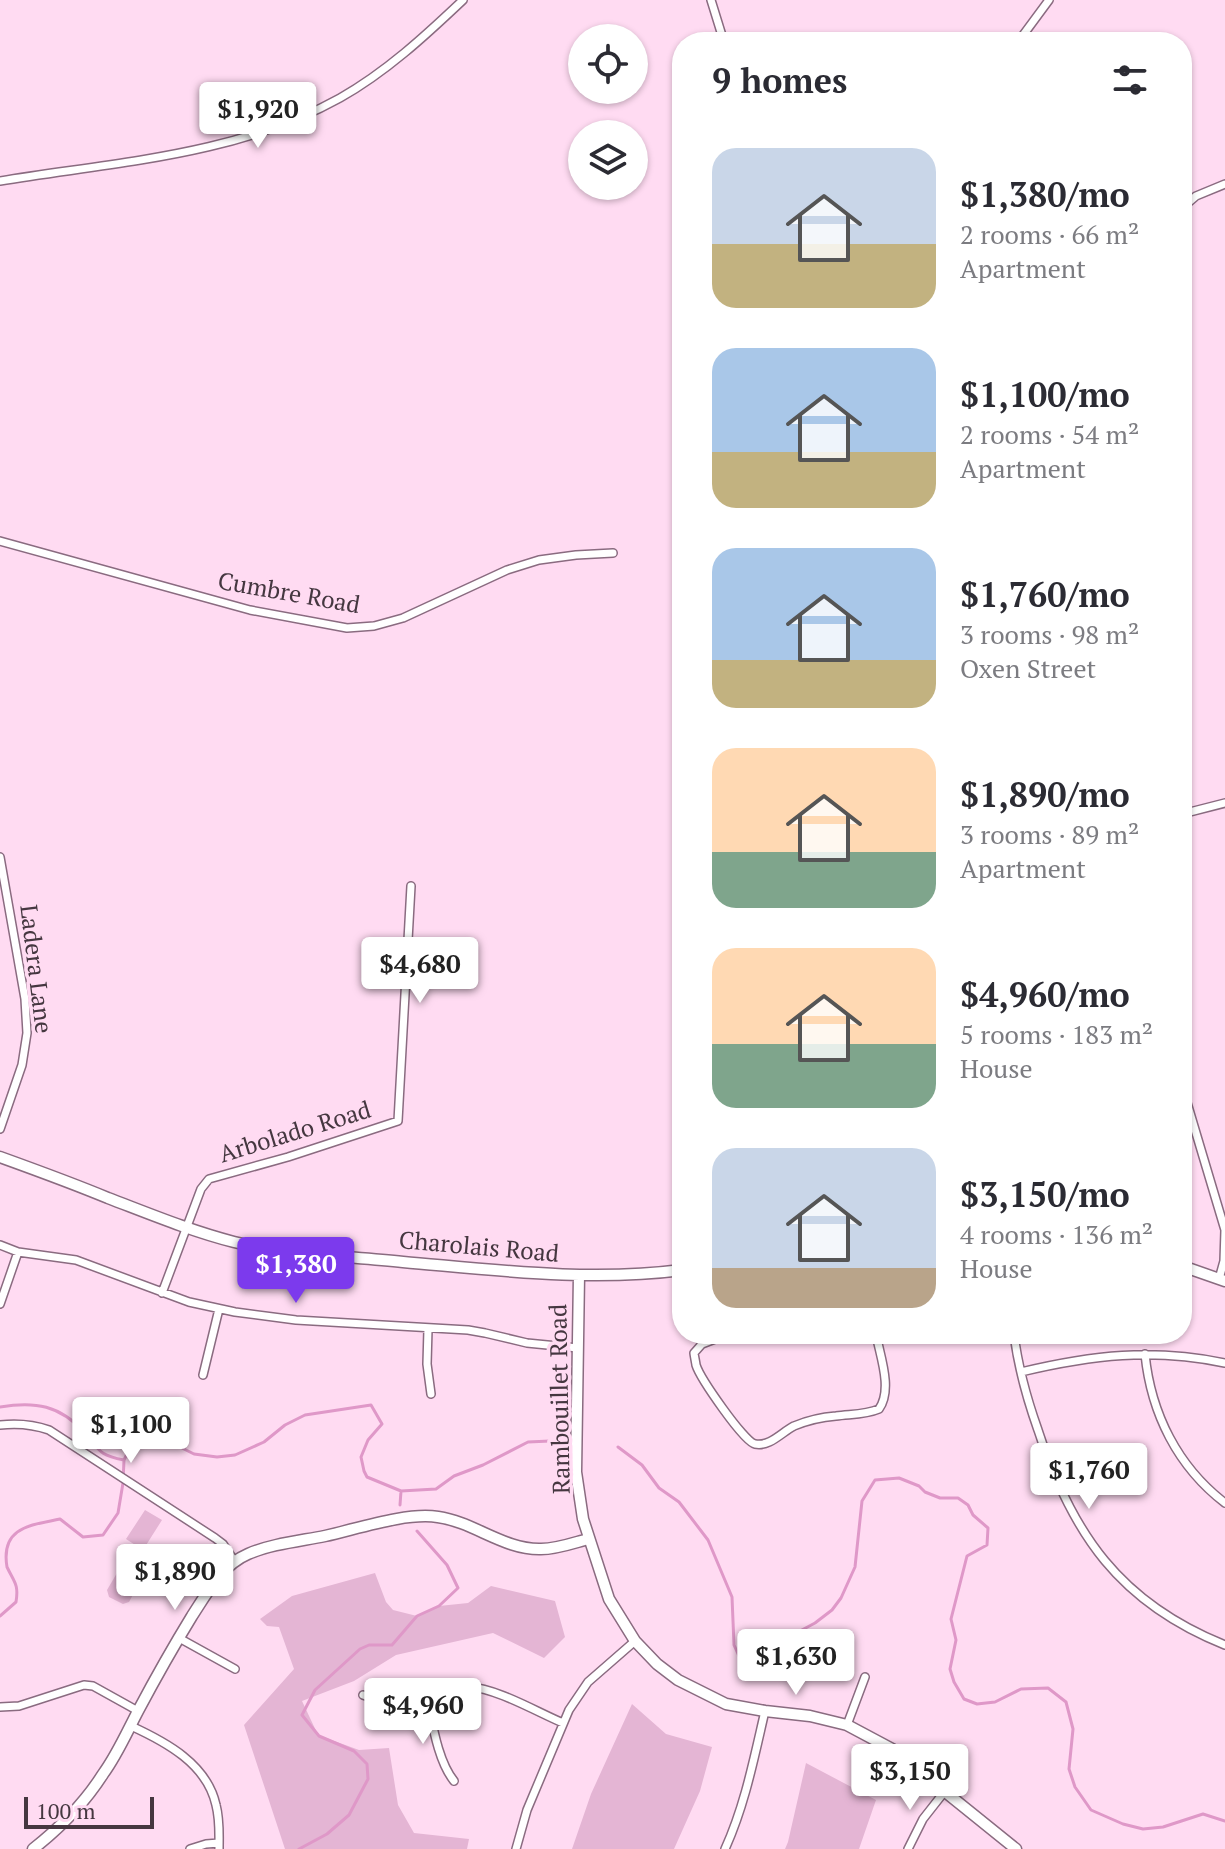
<!DOCTYPE html>
<meta charset="utf-8">
<style>
body{margin:0;font-family:"PT Serif",serif;background:#f2f2f3;color:#2b2b33;height:100vh;display:flex;flex-direction:column;font-size:30px;white-space:nowrap}
*{box-sizing:border-box;margin:0}
p{font-size:26px;color:#7c7c81}
.icon{flex:none;width:44px;height:44px;fill:none;stroke:currentColor;stroke-width:2;stroke-linecap:round;stroke-linejoin:round}
.map{position:relative;flex:1;overflow:hidden}
.drawer{position:absolute;left:672px;top:32px;width:520px;height:1312px;display:flex;flex-direction:column;background:#fff;border-radius:32px;box-shadow:0 2px 6px #0004}
.drawer>*{flex:none}
.tools{position:absolute;left:568px;top:24px;display:grid;gap:16px}
.tools a{display:grid;place-items:center;width:80px;height:80px;border-radius:50%;background:#fff;box-shadow:0 2px 6px #0004;font-size:40px}
.scale{position:absolute;left:24px;bottom:20px;width:130px;box-sizing:border-box;padding-left:8px;border:4px solid #453740;border-top:0;font-size:22px;line-height:28px;white-space:nowrap;color:#453740;-webkit-text-stroke:6px #ffdbf2;paint-order:stroke}
.price{position:absolute;translate:-50% -68px;padding:0 18px;border-radius:8px;background:#fff;color:#222;font-size:26px;line-height:52px;filter:drop-shadow(0 2px 4px #0008)}
.price::after{content:'';position:absolute;left:50%;top:48px;width:24px;height:18px;margin-left:-12px;background:inherit;clip-path:polygon(0 0,100% 0,50% 100%)}
.price.current{background:#7c3aed;color:#fff}
ul{padding:0;list-style:none}
li{display:flex;align-items:center;gap:24px;height:200px;padding:0 40px}
li span{display:grid;place-items:center;flex:none;width:224px;height:160px;border-radius:24px;color:#555}
li>.icon{margin-inline-start:auto}
span .icon{width:96px;height:96px;fill:#fffc;stroke-width:1}
li b{font-size:34px}
h2{display:flex;justify-content:space-between;align-items:center;height:96px;padding:0 40px;font-size:34px}
.map>svg:first-child{display:block}
</style>
<div class="map">
<svg width="1225" height="1849" viewBox="0 0 1225 1849">
<rect width="100%" height="100%" fill="#ffdbf2"/>
<path fill="#e4b5d4" d="M145 1510 162 1520 143 1550 126 1539Z
M132 1554 146 1561 148 1567 129 1602 123 1604 109 1597 107 1590 127 1556Z
M375 1573 386 1602 393 1610 417 1616 439 1606 468 1603 491 1586 555 1601 565 1637 544 1658 493 1633 396 1655 354 1681 302 1701 318 1735 359 1750 389 1748 398 1805 414 1833 469 1839 467 1849H285L244 1725 294 1669 279 1627 267 1626 260 1619 292 1596Z
M632 1704 666 1734 712 1747 700 1791 674 1849H572L591 1794Z
M806 1763 876 1800 859 1849H785L788 1842Z"/>
<g fill="none" stroke-linecap="round" stroke-linejoin="round">
<path stroke="#df98c8" stroke-width="3" d="M0 1407C35 1401 60 1405 85 1433 100 1451 99 1455 124 1460
M618 1447 642 1465 659 1488 679 1502 708 1540 732 1597 734 1645 739 1656 755 1667 779 1654 800 1631 815 1623 832 1610 841 1598 855 1567 862 1501 875 1480 899 1478 919 1486 925 1492 940 1498H958L968 1505 973 1515 988 1528 987 1545 967 1556 951 1619 956 1640 950 1669 954 1682 964 1699 977 1704 995 1702 1021 1689 1048 1688 1066 1702 1073 1729 1069 1769 1075 1787 1091 1810 1123 1824 1143 1829 1163 1827 1203 1814 1225 1821
M400 1505 401 1491
M0 1616 16 1602C19 1584 14 1582 7 1567 0 1526 33 1525 60 1519L83 1537 103 1535 118 1513 123 1483 124 1460 133 1442 160 1437 194 1454 217 1457 235 1455 264 1442 285 1425 305 1415 371 1405 382 1424 368 1440 361 1457 364 1471 367 1477 401 1491 436 1489 454 1476 483 1465 528 1442 550 1441
M299 1849 327 1834 349 1815 368 1779 367 1764 354 1751 319 1736 302 1715 315 1690 360 1649 369 1645H392L417 1616 439 1606 458 1588 447 1565 417 1531"/>
<g stroke="#8a6b80" stroke-width="10">
<path id="street" d="M711 0 724 42
M1018 42 1049 0
M0 181C115 162 236 156 340 98 386 72 425 36 463 0
M1182 208 1196 196 1225 184
M0 541 250 610 347 628 374 626 403 618 507 570 539 560 576 555 613 553
M1182 814 1225 803
M0 857 25 999 27 1033 22 1065 0 1129
M1182 917 1184 916
M1182 1086 1225 1230 1224 1261 1219 1279
M0 1245 18 1252 76 1260 189 1302 235 1312 296 1320 468 1330 485 1333 527 1343 578 1348
M162 1293 201 1189 209 1179 288 1157 398 1121 411 886
M0 1304 18 1252
M428 1329 427 1364 431 1394
M728 1334 702 1344 694 1353C694 1354 696 1364 696 1365 700 1378 744 1442 755 1444 770 1447 782 1432 794 1426 806 1421 823 1417 836 1416 851 1414 865 1415 879 1409 893 1389 880 1356 876 1334
M1014 1334C1018 1367 1027 1399 1038 1430 1072 1534 1120 1603 1225 1645
M1145 1354C1151 1414 1178 1467 1225 1503
M1021 1372C1092 1355 1152 1348 1225 1363
M203 1375 219 1309
M0 1425C18 1423 32 1424 49 1430L215 1538 223 1544 235 1562
M179 1638 235 1669
M426 1694C432 1720 437 1760 454 1781
M363 1695C399 1709 432 1684 469 1687 496 1688 537 1712 563 1723
M0 1707 19 1706 84 1685 93 1686 138 1711
M847 1725 865 1677
M131 1726C166 1742 207 1764 216 1805 220 1820 219 1834 219 1849
M190 1849 206 1844 219 1843
M516 1849 527 1810 569 1710 588 1682 635 1641
M725 1849C745 1805 754 1758 765 1711
M908 1849 923 1819 945 1791"/>
</g>
<g stroke="#8a6b80" stroke-width="13">
<path id="secondary" d="M0 1157C36 1170 72 1183 108 1198 150 1214 191 1231 234 1242 289 1255 347 1256 403 1262 496 1270 589 1282 682 1270
M1182 1266 1225 1281
M579 1275 576 1472 583 1519 609 1599 635 1641 657 1664 678 1680 726 1704 765 1711 810 1716 847 1725 892 1749 1016 1849
M33 1849C61 1827 84 1804 103 1774 117 1755 127 1732 138 1711 155 1679 173 1647 192 1616 207 1593 222 1565 248 1554 271 1544 300 1541 325 1536 357 1529 406 1512 438 1517 474 1522 504 1550 541 1549 557 1549 573 1543 588 1539"/>
</g>
<use href="#street" stroke="#fff" stroke-width="7"/>
<use href="#secondary" stroke="#fff" stroke-width="10"/>
</g>
<g text-anchor="middle" stroke-width="7" stroke-linejoin="round" paint-order="stroke">
<g font-size="24" fill="#453740" stroke="#ffdbf2">
<text transform="translate(289 593) rotate(10)" y="8">Cumbre Road</text>
<text transform="translate(36 969) rotate(83)" y="8">Ladera Lane</text>
<text transform="translate(295 1132) rotate(-17)" y="8">Arbolado Road</text>
<text transform="translate(479 1247) rotate(5)" y="8">Charolais Road</text>
<text transform="translate(560 1399) rotate(-91)" y="8">Rambouillet Road</text>
</g>
</g>
</svg>
<div class="tools">
<a><svg class="icon" aria-label="locate" viewBox="0 0 24 24"><circle cx="12" cy="12" r="6"/><path d="M12 2v4M12 18v4M2 12h4M18 12h4"/></svg></a>
<a><svg class="icon" aria-label="layers" viewBox="0 0 24 24"><path d="M12 4l9 5-9 5-9-5zM3 14l9 5 9-5"/></svg></a>
</div>
<div class="scale">100 m</div>
<b class="price" style="left:258px;top:150px">$1,920</b>
<b class="price" style="left:420px;top:1005px">$4,680</b>
<b class="price current" style="left:296px;top:1305px">$1,380</b>
<b class="price" style="left:131px;top:1465px">$1,100</b>
<b class="price" style="left:1089px;top:1511px">$1,760</b>
<b class="price" style="left:175px;top:1612px">$1,890</b>
<b class="price" style="left:796px;top:1697px">$1,630</b>
<b class="price" style="left:423px;top:1746px">$4,960</b>
<b class="price" style="left:910px;top:1812px">$3,150</b>
<section class="drawer">
<h2>9 homes<svg class="icon" aria-label="filters" viewBox="0 0 24 24"><path d="M4 7h16M4 17h16"/><circle cx="9" cy="7" r="2"/><circle cx="15" cy="17" r="2"/></svg></h2>
<ul>
<li><span style="background:linear-gradient(#c9d6e8 60%,#c2b280 0)"><svg class="icon" aria-label="home" viewBox="0 0 24 24"><path d="M3 11l9-7 9 7M6 9v11h12V9"/></svg></span><div><b>$1,380/mo</b><p>2 rooms · 66 m²</p><p>Apartment</p></div></li>
<li><span style="background:linear-gradient(#a9c7e8 65%,#c2b280 0)"><svg class="icon" aria-label="home" viewBox="0 0 24 24"><path d="M3 11l9-7 9 7M6 9v11h12V9"/></svg></span><div><b>$1,100/mo</b><p>2 rooms · 54 m²</p><p>Apartment</p></div></li>
<li><span style="background:linear-gradient(#a9c7e8 70%,#c2b280 0)"><svg class="icon" aria-label="home" viewBox="0 0 24 24"><path d="M3 11l9-7 9 7M6 9v11h12V9"/></svg></span><div><b>$1,760/mo</b><p>3 rooms · 98 m²</p><p>Oxen Street</p></div></li>
<li><span style="background:linear-gradient(#ffd9b3 65%,#7fa58c 0)"><svg class="icon" aria-label="home" viewBox="0 0 24 24"><path d="M3 11l9-7 9 7M6 9v11h12V9"/></svg></span><div><b>$1,890/mo</b><p>3 rooms · 89 m²</p><p>Apartment</p></div></li>
<li><span style="background:linear-gradient(#ffd9b3 60%,#7fa58c 0)"><svg class="icon" aria-label="home" viewBox="0 0 24 24"><path d="M3 11l9-7 9 7M6 9v11h12V9"/></svg></span><div><b>$4,960/mo</b><p>5 rooms · 183 m²</p><p>House</p></div></li>
<li><span style="background:linear-gradient(#c9d6e8 75%,#b9a48a 0)"><svg class="icon" aria-label="home" viewBox="0 0 24 24"><path d="M3 11l9-7 9 7M6 9v11h12V9"/></svg></span><div><b>$3,150/mo</b><p>4 rooms · 136 m²</p><p>House</p></div></li>
</ul>
</section>
</div>
